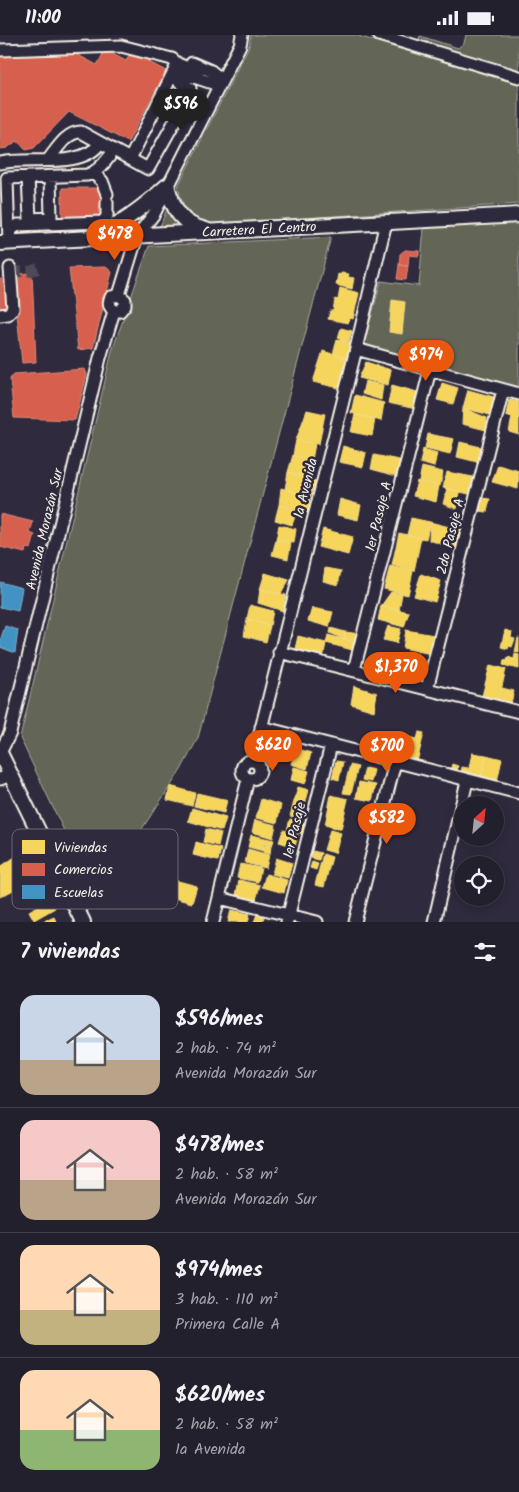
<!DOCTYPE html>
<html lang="es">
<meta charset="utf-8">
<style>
body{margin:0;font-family:Kalam,sans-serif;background:#2b2836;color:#f1f3f6;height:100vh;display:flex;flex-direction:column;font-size:19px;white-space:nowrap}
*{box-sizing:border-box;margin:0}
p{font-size:16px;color:#a3a3aa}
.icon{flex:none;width:28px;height:28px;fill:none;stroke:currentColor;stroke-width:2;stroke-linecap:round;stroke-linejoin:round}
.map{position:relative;height:887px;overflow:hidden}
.sheet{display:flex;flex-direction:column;background:#23202e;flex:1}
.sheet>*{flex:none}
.needle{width:32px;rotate:27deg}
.fabs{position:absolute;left:454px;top:761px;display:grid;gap:10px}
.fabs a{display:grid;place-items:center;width:50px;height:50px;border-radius:50%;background:#23202e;box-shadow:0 2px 12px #0003,0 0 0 1px #403e4a;font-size:25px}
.price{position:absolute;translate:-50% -42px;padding:0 11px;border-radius:18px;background:#ea580c;color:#fff;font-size:16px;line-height:32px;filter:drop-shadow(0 1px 2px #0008)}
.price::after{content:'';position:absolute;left:50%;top:30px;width:15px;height:11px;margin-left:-8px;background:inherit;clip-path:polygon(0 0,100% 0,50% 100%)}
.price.active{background:#222;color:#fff}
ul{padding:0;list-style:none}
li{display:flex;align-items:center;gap:15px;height:125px;padding:0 20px}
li+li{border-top:1px solid #403e4a}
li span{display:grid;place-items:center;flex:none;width:140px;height:100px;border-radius:15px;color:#555}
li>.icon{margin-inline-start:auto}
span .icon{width:60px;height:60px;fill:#fffc;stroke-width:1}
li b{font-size:21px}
h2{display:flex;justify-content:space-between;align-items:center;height:60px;padding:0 20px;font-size:21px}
.status{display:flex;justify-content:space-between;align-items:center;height:35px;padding:0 25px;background:#23202e;direction:ltr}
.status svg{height:14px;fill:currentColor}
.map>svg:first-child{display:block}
</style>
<div class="status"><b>11:00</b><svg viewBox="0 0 49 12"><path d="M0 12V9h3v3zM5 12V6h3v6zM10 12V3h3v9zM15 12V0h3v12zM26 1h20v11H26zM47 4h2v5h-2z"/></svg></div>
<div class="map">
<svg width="519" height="887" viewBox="0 0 519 887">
<rect width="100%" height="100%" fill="#2f2a3d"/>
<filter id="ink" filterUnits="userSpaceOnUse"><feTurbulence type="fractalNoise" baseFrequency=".02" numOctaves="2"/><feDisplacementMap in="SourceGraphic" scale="10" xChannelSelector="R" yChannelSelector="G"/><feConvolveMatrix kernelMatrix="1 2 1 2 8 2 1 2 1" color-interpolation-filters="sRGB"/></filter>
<g filter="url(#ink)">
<path fill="#636557" stroke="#acaba0" d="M251 0H355L414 18 420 1 458 13 464 8 466 0H519V169L212 189C190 186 182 172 178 151L244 21 249 11Z
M167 174 175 186 183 193 155 195 161 189Z
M519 188V354L363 312 381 246 419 251 424 191Z
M331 202 198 703 181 735 100 857 67 802 20 703 112 316 149 211Z"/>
<path fill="#f6d55c" stroke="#f5dd86" d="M341 238 349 239 348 242 354 243 352 254 336 250 338 239 341 240Z
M340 253 359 258 353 284 349 283 348 288 328 284 330 276H333L335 264 338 265Z
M392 265 405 267 402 299 389 297Z
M341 293 352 296 349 306 338 303Z
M340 304 350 307 346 323 333 319 337 305 340 306Z
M323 316 346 323 339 353 313 347Z
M366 327 391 335 388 350 359 343Z
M365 346 383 350 381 365 362 359Z
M442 348 458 353 453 369 437 365Z
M392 350 421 358 416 374 388 368Z
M468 355 494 362 490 380 463 373Z
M355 360 384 368 381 386 351 378Z
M509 365 519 367V400L509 397 512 382 506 380Z
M463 373 487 383 486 395 462 389Z
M307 375 325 379 319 409 296 405Z
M355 379 375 384 372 401 351 397Z
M428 399 454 404 450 419 425 413Z
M296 405 315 409 312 425 293 420Z
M460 407 481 412 477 427 457 422Z
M343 411 366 418 363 432 339 427Z
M423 414 437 418 434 432 420 428Z
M293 420 308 425 304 442 288 437Z
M374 420 404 426 400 442 371 434Z
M498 430 519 436 518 454 492 447Z
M422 432 443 437 440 451 419 446Z
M288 437 316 446 310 462 285 454Z
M447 437 473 442 469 459 443 453Z
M417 446 439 451 436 467 413 461Z
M281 453 310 462 308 478 279 470Z
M447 453 460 457 457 474 443 469Z
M481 463 490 464 487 477 478 476Z
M340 464 361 470 358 485 337 480Z
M279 470 297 476 292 490 275 485Z
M411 483 430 487 426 504 407 500Z
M430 487 461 495 456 514 429 505Z
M279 490 296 494 294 508 276 505Z
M323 494 353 502 348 520 318 512Z
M399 498 421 503 414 536 392 530Z
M276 505 291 508 288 524 272 520Z
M390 531 413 536 408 560 384 554Z
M325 533 341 536 338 550 323 546Z
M265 538 289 545 281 559 260 554Z
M421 539 441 546 435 567 414 561Z
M260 554 286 560 283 576 258 568Z
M391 557 402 559 399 575 381 571Z
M250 570 273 576 270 591 247 584Z
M381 571 409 577 404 592 378 585Z
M312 573 333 577 329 592 308 586Z
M247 584 270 591 266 607 244 601Z
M388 591 401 594 397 608 383 605Z
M331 593 345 597 344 604 330 598Z
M406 595 434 600 431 619 403 613Z
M505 595 512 597 511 603 515 604 512 612 509 611 508 614 501 612Z
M345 597 361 599 358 608 344 604Z
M328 600 358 608 356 616 326 608Z
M298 601 326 608 323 624 294 618Z
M518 603H519V618L515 617Z
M515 619 519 620V634L503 630 504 625 507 626 508 622 514 624Z
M490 630 506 634 498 669 481 665Z
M354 651 377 658 374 676 351 669Z
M502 653 514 656 510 672 499 669Z
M419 697 424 698 416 731 399 726 406 701 417 704Z
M296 713 311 718 307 734 291 729Z
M472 718 486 720 480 747 467 743Z
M486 720 502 724 496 751 480 747Z
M336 726 343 727 339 745 332 743Z
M452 729 458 731 456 741 449 739Z
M350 730 358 732 351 759 343 758Z
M294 732 309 736 305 749 291 745Z
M462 732 468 733 467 743 461 741Z
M365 733 374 735 371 747 362 745Z
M359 747 376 750 372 766 356 763Z
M170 751 195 758 192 771 167 765Z
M298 752 309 755 301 784 290 781Z
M197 758 227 765 224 778 194 771Z
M331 760 348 764 341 794 325 790Z
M261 764 281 770 277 788 256 783Z
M192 773 226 783 222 796 188 786Z
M290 784 307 788 304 799 287 795Z
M255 785 276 790 273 803 252 797Z
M206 794 221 798 218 811 203 807Z
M283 795 298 799 295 812 279 807Z
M330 795 341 798 335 818 324 815Z
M251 800 274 805 272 811 264 809 263 816 248 812Z
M196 807 221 814 218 826 193 820Z
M265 810 271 811 270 819 263 817Z
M248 814 269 820 266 833 245 828Z
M313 816 321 818 319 825 311 823Z
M323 819 332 822 324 852 315 850Z
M15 822 29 847 0 862V832Z
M276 823 292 828 288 843 272 839Z
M312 827 318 829 316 835 310 833Z
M240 829 261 833 258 847 237 843Z
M266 839 287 845 284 858 262 852Z
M167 843 197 851 192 868 163 860Z
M239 845 260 850 256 865 236 860Z
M50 864 55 873 34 885 29 876Z
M231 875 250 879 248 887H228Z
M257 879 264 882 262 887H254Z
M54 881 56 887H41Z"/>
<path fill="#d6604d" stroke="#df8c7c" d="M105 15 126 26 131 17 166 36 128 107 69 77 34 113 26 115 17 106 7 113 0 114V21L76 19 97 30Z
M62 153H103V183H62Z
M405 215 419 216V221L409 220 408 231 399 230 400 219Z
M399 230 408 231 406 245 397 244Z
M106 232 112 237 93 313 78 315 69 233Z
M32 238 36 327 22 328 13 239Z
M0 244H8L9 275 0 276Z
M85 334 87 340 75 385 14 383 10 344 14 339Z
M0 479 33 487 30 498 35 500 31 514 26 513 25 518 0 512Z"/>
<path fill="#4393c3" stroke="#78afce" d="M0 547 22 553 18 576 0 572Z
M5 591 18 595 15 618 0 612V606Z"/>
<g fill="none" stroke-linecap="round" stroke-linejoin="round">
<path stroke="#4d4857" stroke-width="11" stroke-dasharray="11 5.5" stroke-linecap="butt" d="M11 237 31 236 43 232"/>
<g stroke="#f4f1e8" stroke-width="15">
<path id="minor" d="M379 0 519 42
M0 15 121 11 172 24 178 29 198 37
M192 28 211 36 221 44
M130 124 175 34
M48 125C57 114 66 97 81 97L148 134 189 61 190 53 181 48 172 40 185 39 218 50
M0 128C28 121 82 135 100 108
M93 138 102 146 107 159
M28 142 30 184 51 183 50 142
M9 201 12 194 18 190 103 187 107 181V167
M9 208 7 143 87 140C97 137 103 130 109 122
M119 260 137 201 154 179 240 10 242 0
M114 276H120L125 270V265L119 260
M114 276C109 272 108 267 111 262L119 260
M0 280 8 279 13 274 10 233
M356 314 519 359
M279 617 519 677
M354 635 430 335
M427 654 503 355
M261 692 519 758
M0 718 10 698 100 323 114 276
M242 735a9 9 0 1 1 18 0a9 9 0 1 1-18 0Z
M253 726 356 314 386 187
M0 744 11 740
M219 863 317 887
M213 887 248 744
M287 887 331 710
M355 887 395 727
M434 887 467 746"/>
</g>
<g stroke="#f4f1e8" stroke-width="18">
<path id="major" d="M96 201C123 188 145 171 167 151 174 175 180 189 206 195
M0 208 519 180
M0 718 83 887"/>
</g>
<use href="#minor" stroke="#2f2a3d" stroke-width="11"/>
<use href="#major" stroke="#2f2a3d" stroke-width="14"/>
</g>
</g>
<g text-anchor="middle" stroke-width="5" stroke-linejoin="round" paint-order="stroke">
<g font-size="14" fill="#f4f1e8" stroke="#2f2a3d">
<text transform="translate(259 194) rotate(-3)" y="5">Carretera El Centro</text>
<text transform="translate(305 453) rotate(-76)" y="5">1a Avenida</text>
<text transform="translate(378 481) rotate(-76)" y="5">1er Pasaje A</text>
<text transform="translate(44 494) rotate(-77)" y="5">Avenida Morazán Sur</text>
<text transform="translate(450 501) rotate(-76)" y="5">2do Pasaje A</text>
<text transform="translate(294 795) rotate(-76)" y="5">1er Pasaje</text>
</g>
</g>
<rect x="12" y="794" width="166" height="80" rx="8" fill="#2f2a3d" stroke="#6a6670" stroke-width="1"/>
<rect x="22" y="805" width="23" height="14" fill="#f6d55c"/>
<rect x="22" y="828" width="23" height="13" fill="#d6604d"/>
<rect x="22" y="850" width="23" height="14" fill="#4393c3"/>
<g font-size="14" fill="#f4f1e8">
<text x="54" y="817">Viviendas</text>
<text x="54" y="839">Comercios</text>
<text x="54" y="862">Escuelas</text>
</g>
</svg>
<div class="fabs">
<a><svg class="needle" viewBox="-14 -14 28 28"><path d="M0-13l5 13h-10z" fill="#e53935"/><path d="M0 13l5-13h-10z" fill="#a3a3aa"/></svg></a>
<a><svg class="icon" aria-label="locate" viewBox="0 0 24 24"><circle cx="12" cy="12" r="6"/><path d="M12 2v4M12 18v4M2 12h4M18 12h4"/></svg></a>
</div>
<b class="price active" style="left:181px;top:96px">$596</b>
<b class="price" style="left:115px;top:226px">$478</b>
<b class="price" style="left:426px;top:347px">$974</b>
<b class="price" style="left:396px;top:659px">$1,370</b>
<b class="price" style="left:273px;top:737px">$620</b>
<b class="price" style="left:387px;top:738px">$700</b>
<b class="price" style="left:387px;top:810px">$582</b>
</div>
<section class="sheet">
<h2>7 viviendas<svg class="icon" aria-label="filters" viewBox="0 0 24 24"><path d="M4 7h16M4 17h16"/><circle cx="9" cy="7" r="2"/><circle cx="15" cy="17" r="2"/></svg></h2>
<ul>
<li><span style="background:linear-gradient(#c9d6e8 65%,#b9a48a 0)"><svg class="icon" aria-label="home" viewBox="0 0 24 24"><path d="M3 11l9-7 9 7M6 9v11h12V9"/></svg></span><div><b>$596/mes</b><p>2 hab. · 74 m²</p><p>Avenida Morazán Sur</p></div></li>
<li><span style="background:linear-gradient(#f6c9c9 60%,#b9a48a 0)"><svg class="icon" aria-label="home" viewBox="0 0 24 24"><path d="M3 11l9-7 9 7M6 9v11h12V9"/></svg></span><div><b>$478/mes</b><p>2 hab. · 58 m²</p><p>Avenida Morazán Sur</p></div></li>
<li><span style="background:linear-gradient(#ffd9b3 65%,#c2b280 0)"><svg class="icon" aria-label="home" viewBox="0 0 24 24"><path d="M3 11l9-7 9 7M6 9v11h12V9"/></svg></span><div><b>$974/mes</b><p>3 hab. · 110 m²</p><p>Primera Calle A</p></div></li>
<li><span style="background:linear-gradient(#ffd9b3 60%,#8fb573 0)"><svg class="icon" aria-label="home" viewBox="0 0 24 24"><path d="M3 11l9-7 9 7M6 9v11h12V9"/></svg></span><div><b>$620/mes</b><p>2 hab. · 58 m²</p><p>1a Avenida</p></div></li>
</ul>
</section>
